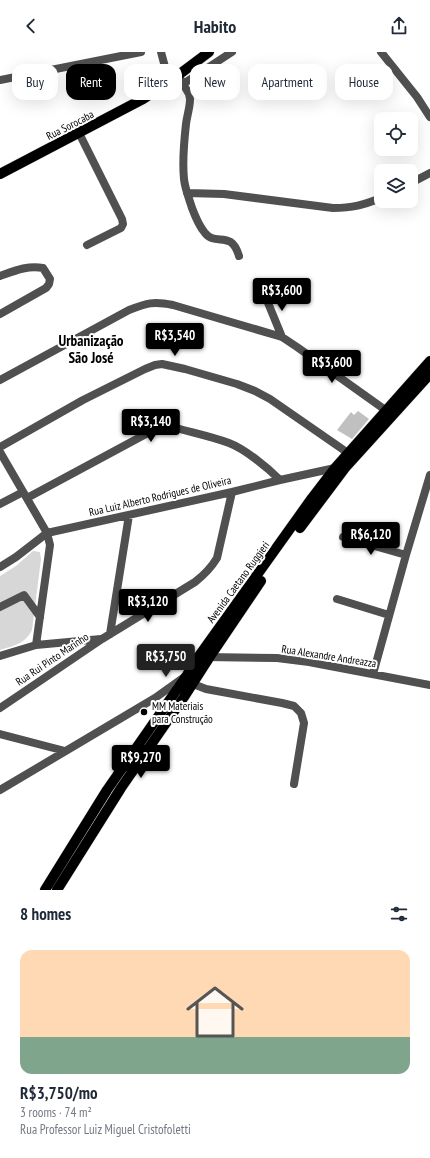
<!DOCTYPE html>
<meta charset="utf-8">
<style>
body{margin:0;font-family:"PT Sans Narrow",sans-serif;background:#f6f6f7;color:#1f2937;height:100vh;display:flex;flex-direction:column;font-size:15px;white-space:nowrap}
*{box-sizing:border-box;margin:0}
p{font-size:13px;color:#747a83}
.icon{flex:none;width:22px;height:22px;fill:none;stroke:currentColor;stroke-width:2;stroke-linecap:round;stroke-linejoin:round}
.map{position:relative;height:838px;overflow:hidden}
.panel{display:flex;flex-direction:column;background:#fff;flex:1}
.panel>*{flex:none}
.banner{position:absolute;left:12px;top:12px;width:406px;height:36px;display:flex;gap:8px}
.fabs{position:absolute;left:374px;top:60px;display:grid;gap:8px}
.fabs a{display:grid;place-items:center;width:44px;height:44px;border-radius:8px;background:#fff;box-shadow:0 4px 16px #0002;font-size:20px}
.price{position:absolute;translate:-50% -34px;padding:0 9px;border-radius:4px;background:#000;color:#fff;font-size:13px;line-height:26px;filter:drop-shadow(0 1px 2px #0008)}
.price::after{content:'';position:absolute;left:50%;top:24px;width:12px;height:9px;margin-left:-6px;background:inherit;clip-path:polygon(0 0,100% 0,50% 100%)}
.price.on{background:#222;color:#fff}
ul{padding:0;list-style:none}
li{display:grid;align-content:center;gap:8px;height:212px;padding:0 20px}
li+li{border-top:1px solid #e0e1e3}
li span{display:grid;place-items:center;height:124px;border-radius:12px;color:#555}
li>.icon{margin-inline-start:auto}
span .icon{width:72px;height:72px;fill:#fffc;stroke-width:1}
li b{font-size:17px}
h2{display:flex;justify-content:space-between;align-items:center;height:48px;padding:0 20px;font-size:17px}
.tag{padding:0 14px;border-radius:12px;background:#fff;box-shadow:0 4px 16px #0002;font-size:14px;line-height:36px}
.tag.on{background:#000;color:#fff}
header{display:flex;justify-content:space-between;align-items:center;height:52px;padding:0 20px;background:#fff;font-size:18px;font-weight:800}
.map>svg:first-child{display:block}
</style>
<header><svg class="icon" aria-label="back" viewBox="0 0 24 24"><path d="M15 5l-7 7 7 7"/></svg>Habito<svg class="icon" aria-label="share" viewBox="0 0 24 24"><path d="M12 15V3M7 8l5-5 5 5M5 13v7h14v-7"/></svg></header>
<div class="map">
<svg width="430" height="838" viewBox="0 0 430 838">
<rect width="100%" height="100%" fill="#fff"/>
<path fill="#d7d7d7" d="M33 499 40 500 41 507 32 578C25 592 13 594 0 598V524L16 514Z"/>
<path fill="#c0c0c0" d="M358 359 369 367 352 387 337 378 351 360 354 363Z"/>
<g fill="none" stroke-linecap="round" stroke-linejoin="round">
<g stroke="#dbdbdb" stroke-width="11">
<path id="major" d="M0 122 143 47 169 30 209 0
M300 476 345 416 430 322
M45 838 107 738 187 623 199 604 312 446 335 416 430 309
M57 838 121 736 184 645 209 606 261 529"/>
</g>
<path stroke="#505050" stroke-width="8" d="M161 0 169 30
M381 0 417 45 430 65
M178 23 189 42 190 47C190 56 187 63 186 72 184 90 182 108 184 127 185 137 189 146 192 156 195 164 199 174 205 181 216 195 231 177 239 204
M0 28 141 0
M183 32 232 0
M79 81 122 167 123 172 121 176 87 193
M411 131 430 121
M187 141 224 142 333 156C353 156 363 153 381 146
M0 224C14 219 28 213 43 216L50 227 49 232 46 236 0 262
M268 232 265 236 266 246 282 285
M0 328 129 258C147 251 153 249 173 253L282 285 297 295 391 362
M0 395 83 348 145 317 155 313 162 312 185 317 237 332 255 339 270 347 348 401
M0 400 47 481 50 493 36 593
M27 446 159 375 169 374C189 380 210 384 229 391 245 397 268 416 280 428
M0 452 23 440
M343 485 406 503
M0 515 16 505 47 481 232 440 280 428 335 416
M337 547 389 563
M0 555 24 543 40 565
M110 582 129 463
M0 604 36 593 101 587
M205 605 277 606 309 610 430 633
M373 622 406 503 430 423
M193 632 206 637 282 651 294 654 301 661 304 671 294 732
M0 656 102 587 195 530C204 523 211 516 217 506L232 440
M0 682 65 699
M0 738 155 646 183 626"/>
<use href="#major" stroke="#000" stroke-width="10"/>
</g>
<circle fill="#000" stroke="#fff" stroke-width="1.5" cx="144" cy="660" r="4"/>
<g text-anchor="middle" stroke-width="4" stroke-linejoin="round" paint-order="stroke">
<g font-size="11" fill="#000" stroke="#fff">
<text transform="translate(70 73) rotate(-27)" y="4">Rua Sorocaba</text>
<text transform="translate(160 444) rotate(-13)" y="4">Rua Luiz Alberto Rodrigues de Oliveira</text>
<text transform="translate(238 530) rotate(-54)" y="4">Avenida Caetano Ruggieri</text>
<text transform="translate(329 604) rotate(9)" y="4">Rua Alexandre Andreazza</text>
<text transform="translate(52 607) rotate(-34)" y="4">Rua Rui Pinto Marinho</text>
</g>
<g font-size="11" fill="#000" stroke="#fff" text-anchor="start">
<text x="152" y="658">MM Materiais<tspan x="152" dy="13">para Construção</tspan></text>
</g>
<g font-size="15" font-weight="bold" fill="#000" stroke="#fff">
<text x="91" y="294">Urbanização<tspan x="91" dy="17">São José</tspan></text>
</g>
</g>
</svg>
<div class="fabs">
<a><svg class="icon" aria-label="locate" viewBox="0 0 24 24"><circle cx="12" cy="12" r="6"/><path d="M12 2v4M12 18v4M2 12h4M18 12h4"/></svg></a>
<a><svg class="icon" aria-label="layers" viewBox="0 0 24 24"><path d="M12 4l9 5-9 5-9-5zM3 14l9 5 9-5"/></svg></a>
</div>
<b class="price" style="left:282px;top:260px">R$3,600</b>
<b class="price" style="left:175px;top:305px">R$3,540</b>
<b class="price" style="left:332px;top:332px">R$3,600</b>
<b class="price" style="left:151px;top:391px">R$3,140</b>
<b class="price" style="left:371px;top:504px">R$6,120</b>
<b class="price" style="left:148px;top:571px">R$3,120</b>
<b class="price on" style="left:166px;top:626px">R$3,750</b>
<b class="price" style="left:141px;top:727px">R$9,270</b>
<div class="banner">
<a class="tag">Buy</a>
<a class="tag on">Rent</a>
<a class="tag">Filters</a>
<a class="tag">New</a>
<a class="tag">Apartment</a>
<a class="tag">House</a>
</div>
</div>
<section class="panel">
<h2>8 homes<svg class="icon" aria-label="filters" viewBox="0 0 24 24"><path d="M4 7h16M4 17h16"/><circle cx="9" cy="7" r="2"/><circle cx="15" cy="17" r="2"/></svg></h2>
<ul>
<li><span style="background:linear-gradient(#ffd9b3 70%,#7fa58c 0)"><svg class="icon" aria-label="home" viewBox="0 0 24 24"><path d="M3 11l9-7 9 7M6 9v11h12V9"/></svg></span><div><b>R$3,750/mo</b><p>3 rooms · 74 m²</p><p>Rua Professor Luiz Miguel Cristofoletti</p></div></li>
</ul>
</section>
